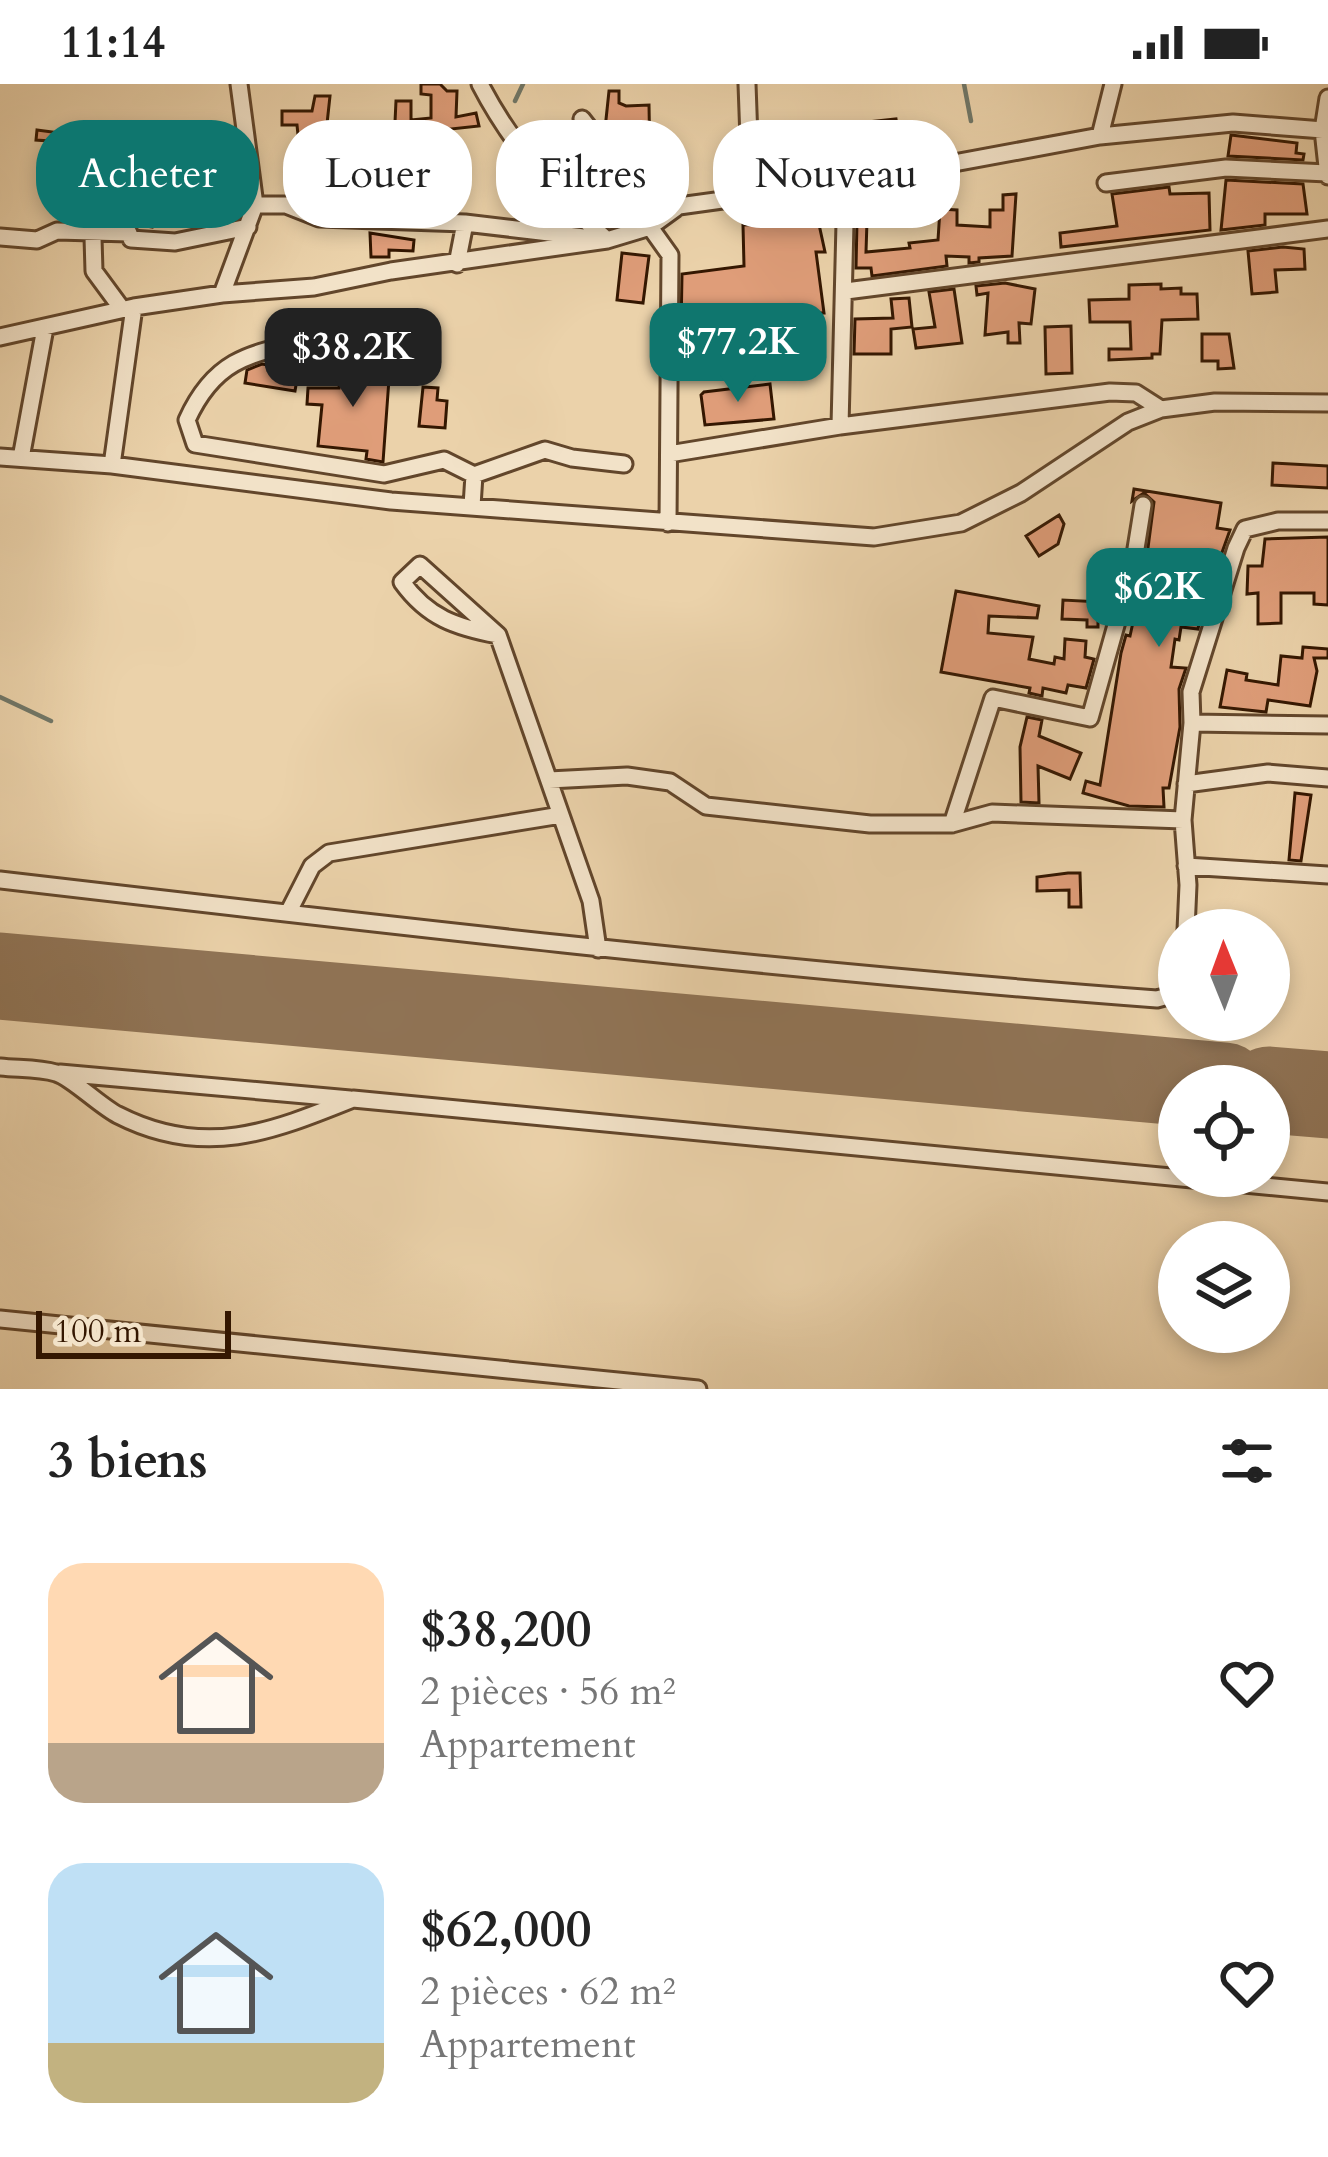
<!DOCTYPE html>
<html lang="fr">
<meta charset="utf-8">
<style>
body{margin:0;font-family:Cardo,serif;background:#f6f6f6;color:#222;height:100vh;display:flex;flex-direction:column;font-size:45px;white-space:nowrap}
*{box-sizing:border-box;margin:0}
p{font-size:39px;color:#767676}
.icon{flex:none;width:66px;height:66px;fill:none;stroke:currentColor;stroke-width:2;stroke-linecap:round;stroke-linejoin:round}
.map{position:relative;height:1305px;overflow:hidden}
.side{display:flex;flex-direction:column;background:#fff;flex:1}
.side>*{flex:none}
.banner{position:absolute;left:36px;top:36px;width:1257px;height:108px;display:flex;gap:24px}
.needle{width:78px;rotate:359deg}
.tools{position:absolute;left:1158px;top:825px;display:grid;gap:24px}
.tools a{display:grid;place-items:center;width:132px;height:132px;border-radius:50%;background:#fff;box-shadow:0 6px 18px #0003;font-size:60px}
.scale{position:absolute;left:36px;bottom:30px;width:195px;box-sizing:border-box;padding-left:12px;border:6px solid #341701;border-top:0;font-size:33px;line-height:42px;white-space:nowrap;color:#341701;-webkit-text-stroke:9px #f2e2c8;paint-order:stroke}
.price{position:absolute;translate:-50% -102px;padding:0 27px;border-radius:24px;background:#0f766e;color:#fff;font-size:39px;line-height:78px;filter:drop-shadow(0 3px 6px #0008)}
.price::after{content:'';position:absolute;left:50%;top:72px;width:36px;height:27px;margin-left:-18px;background:inherit;clip-path:polygon(0 0,100% 0,50% 100%)}
.price.active{background:#222;color:#fff}
ul{padding:0;list-style:none}
li{display:flex;align-items:center;gap:36px;height:300px;padding:0 48px}
li span{display:grid;place-items:center;flex:none;width:336px;height:240px;border-radius:36px;color:#555}
li>.icon{margin-inline-start:auto}
span .icon{width:144px;height:144px;fill:#fffc;stroke-width:1}
li b{font-size:51px}
h2{display:flex;justify-content:space-between;align-items:center;height:144px;padding:0 48px;font-size:51px}
.pill{padding:0 42px;border-radius:48px;background:#fff;box-shadow:0 6px 18px #0003;font-size:42px;line-height:108px}
.pill.active{background:#0f766e;color:#fff}
.status{display:flex;justify-content:space-between;align-items:center;height:84px;padding:0 60px;background:#fff;direction:ltr}
.status svg{height:33px;fill:currentColor}
.map>svg:first-child{display:block}
</style>
<div class="status"><b>11:14</b><svg viewBox="0 0 49 12"><path d="M0 12V9h3v3zM5 12V6h3v6zM10 12V3h3v9zM15 12V0h3v12zM26 1h20v11H26zM47 4h2v5h-2z"/></svg></div>
<div class="map">
<svg width="1328" height="1305" viewBox="0 0 1328 1305">
<rect width="100%" height="100%" fill="#ebd2aa"/>
<filter id="stains"><feTurbulence type="fractalNoise" baseFrequency=".00167" numOctaves="4"/><feColorMatrix values="0 0 0 0 .2 0 0 0 0 .09 0 0 0 0 .02 0 0 0 .5 -.17"/></filter>
<radialGradient id="worn" r=".72"><stop offset=".6" stop-color="#630" stop-opacity="0"/><stop offset="1" stop-color="#630" stop-opacity=".3"/></radialGradient>
<g fill="none" stroke-linecap="round" stroke-linejoin="round">
<path stroke="#707768" stroke-width="4.5" d="M964 0 971 37
M515 17 523 0
M0 613 51 637"/>
<path stroke="#907456" stroke-width="87" d="M0 892 1225 1002
M1269 1006 1328 1011"/>
</g>
<path fill="#df9d79" stroke="#341701" stroke-width="3" d="M421 0H440L447 7H457L456 33 476 29 479 42 432 47V88H452V115H443V121L418 115 379 114V100L419 101 417 49H396L395 38 396 17H411V36L431 34V11L421 10Z
M609 7H619V19L626 22 649 21 650 80H626V56H612L605 45Z
M315 12H330L326 49 298 51 297 41H282V27H312Z
M896 35 900 61 865 66V71H841L831 77 812 78 811 70 791 71V78L766 79 764 53 773 52V48L811 52V44Z
M37 46 75 51 74 83 50 84 49 57 36 56Z
M1231 51 1297 59 1296 69 1304 70 1303 76 1228 72Z
M195 55H206V61L235 60 241 108 238 112 226 113 223 84H195Z
M129 57 158 61 157 65 172 64 173 77 156 78 152 143 116 137V119H104L103 97 116 91 123 61Z
M302 81H347L348 95H341L342 110 306 116 293 111V104L305 103Z
M1226 96 1303 100 1307 130H1265V141L1221 146Z
M1169 103 1170 110 1209 109 1210 146 1061 163 1060 149 1117 142 1112 110Z
M1016 110 1012 172 979 174V178L969 179V173L946 172 947 182 872 192 871 184H856L857 137H867L866 168 910 164 909 159 938 156 940 125 957 126V141L990 143V126H1003V111Z
M815 122 825 168H816L824 229H821V266H809V240L758 247 757 237 716 243 717 249 705 251 704 244 681 247 682 190 744 182 743 141 762 140 761 129Z
M370 149 414 156 413 167 389 166V173H371Z
M1283 163 1304 165 1305 185 1275 186 1277 208 1252 210 1248 167Z
M622 169 649 172 643 219 617 216Z
M1005 199 1035 205 1031 240 1019 239 1020 259H1008V248L985 251 988 209 977 211 976 202Z
M1161 200V205L1181 204V210H1197L1198 235 1162 236 1160 270H1152V274L1109 276V265H1131L1130 238H1090L1089 216 1129 215V201Z
M954 205 962 259 916 264 913 245 935 243 929 208Z
M909 214 912 243 891 245V270H854L855 235 893 234 891 215Z
M1071 242 1072 289 1046 290 1045 243Z
M1202 250H1229L1234 284 1218 285V277H1202Z
M343 263 361 264 358 293 389 295 383 378 366 375 367 367 318 362 322 321 307 320 308 304H339Z
M301 271 295 307 245 299 247 286 262 280 279 283 280 275Z
M770 300 774 335 705 341 701 311 704 308Z
M423 303 438 304 437 316 447 317 445 344 419 342Z
M1273 379 1328 382V404L1272 401Z
M1134 405 1221 419 1217 444 1230 446 1220 474 1210 482H1218L1213 496 1207 495 1198 545 1181 543 1179 556 1175 555 1171 583 1186 584 1179 605 1180 643 1169 704H1163L1164 723 1129 722 1083 709 1086 697 1100 701 1121 569 1126 551 1130 552 1146 479 1154 418 1144 409 1132 417Z
M1059 431 1064 440 1058 460 1039 472 1026 452Z
M1328 453V521L1314 520V509H1281V539L1258 540V509L1247 510 1248 482H1262L1265 455Z
M956 507 1039 522 1037 534 989 532 988 549 1033 553 1029 575 1054 580 1055 573 1064 575 1065 555 1086 557 1085 573 1094 575 1086 604 1068 601 1066 609 1043 604 1042 612 1029 609 1030 604 941 588Z
M1100 514 1111 515 1105 537 1098 536V543H1087V536L1062 535 1063 516 1100 518Z
M1303 563 1328 565V574H1314L1317 587 1310 622 1268 616 1266 628 1220 623 1227 586 1247 590 1246 596 1278 601 1281 572 1302 574Z
M1027 633 1042 636 1039 652 1081 669 1070 695 1038 682 1039 719 1021 718 1020 663Z
M1295 709 1311 711 1301 777 1289 776Z
M1068 789H1080L1081 823H1069V806L1037 807V793Z"/>
<g fill="none" stroke-linecap="round" stroke-linejoin="round">
<g stroke="#62462b" stroke-width="21">
<path id="minor" d="M480 0C510 58 555 112 605 154
M747 0 751 110
M1328 14 1323 46 1328 92
M582 35C611 70 624 101 633 145
M1100 52 1113 0
M1106 99 1226 84 1327 89
M255 121H286L319 134 465 139 592 154
M650 143 670 171 668 439
M0 153 37 156 57 147 129 149 131 155 175 158 248 143
M457 180 465 139
M846 207 1328 145
M222 210 255 121 239 0
M122 225 94 187 91 86 102 85 113 52 123 47
M0 253 134 223 222 210 314 203 391 187 607 156 650 143 679 122 846 99 1100 52 1233 39 1323 46
M321 254C256 269 217 270 187 336L195 360 384 390 444 376 474 391 472 422
M840 342 846 99
M669 370 840 342 1110 308 1136 309 1161 325
M0 373 112 381 391 417 874 453 961 439 1021 409 1128 338 1161 325 1215 318 1328 319
M21 374 45 244
M112 381 134 223
M474 391 545 366 572 374 624 380
M498 551C456 543 428 534 402 498L420 481 498 551 591 817 598 865
M1192 639 1328 641
M549 696 627 692 670 698 706 722 870 740H952L992 729 1183 736
M1186 700 1268 689 1328 694
M952 740 993 614 1090 634 1134 477 1143 421
M1186 782 1328 791
M0 796C385 841 770 886 1157 915L1168 912 1179 900
M288 829 312 782 329 769 561 731
M1186 846 1188 801 1183 736 1192 639 1191 608 1236 464 1245 445 1278 437H1328
M0 983C18 985 39 984 56 989 71 993 100 1022 118 1031 204 1075 271 1048 353 1015L1328 1108
M60 989 350 1015
M0 1235 698 1305"/>
</g>
<use href="#minor" stroke="#f2e2c8" stroke-width="15"/>
</g>
<rect width="100%" height="100%" filter="url(#stains)"/>
<rect width="100%" height="100%" fill="url(#worn)"/>
</svg>
<div class="tools">
<a><svg class="needle" viewBox="-14 -14 28 28"><path d="M0-13l5 13h-10z" fill="#e53935"/><path d="M0 13l5-13h-10z" fill="#767676"/></svg></a>
<a><svg class="icon" aria-label="locate" viewBox="0 0 24 24"><circle cx="12" cy="12" r="6"/><path d="M12 2v4M12 18v4M2 12h4M18 12h4"/></svg></a>
<a><svg class="icon" aria-label="layers" viewBox="0 0 24 24"><path d="M12 4l9 5-9 5-9-5zM3 14l9 5 9-5"/></svg></a>
</div>
<div class="scale">100 m</div>
<b class="price" style="left:738px;top:321px">$77.2K</b>
<b class="price active" style="left:353px;top:326px">$38.2K</b>
<b class="price" style="left:1159px;top:566px">$62K</b>
<div class="banner">
<a class="pill active">Acheter</a>
<a class="pill">Louer</a>
<a class="pill">Filtres</a>
<a class="pill">Nouveau</a>
</div>
</div>
<section class="side">
<h2>3 biens<svg class="icon" aria-label="filters" viewBox="0 0 24 24"><path d="M4 7h16M4 17h16"/><circle cx="9" cy="7" r="2"/><circle cx="15" cy="17" r="2"/></svg></h2>
<ul>
<li><span style="background:linear-gradient(#ffd9b3 75%,#b9a48a 0)"><svg class="icon" aria-label="home" viewBox="0 0 24 24"><path d="M3 11l9-7 9 7M6 9v11h12V9"/></svg></span><div><b>$38,200</b><p>2 pièces · 56 m²</p><p>Appartement</p></div><svg class="icon" aria-label="heart" viewBox="0 0 24 24"><path d="M12 20l-8-8c-3-5 5-10 8-4 3-6 11-1 8 4z"/></svg></li>
<li><span style="background:linear-gradient(#bfe0f5 75%,#c2b280 0)"><svg class="icon" aria-label="home" viewBox="0 0 24 24"><path d="M3 11l9-7 9 7M6 9v11h12V9"/></svg></span><div><b>$62,000</b><p>2 pièces · 62 m²</p><p>Appartement</p></div><svg class="icon" aria-label="heart" viewBox="0 0 24 24"><path d="M12 20l-8-8c-3-5 5-10 8-4 3-6 11-1 8 4z"/></svg></li>
</ul>
</section>
